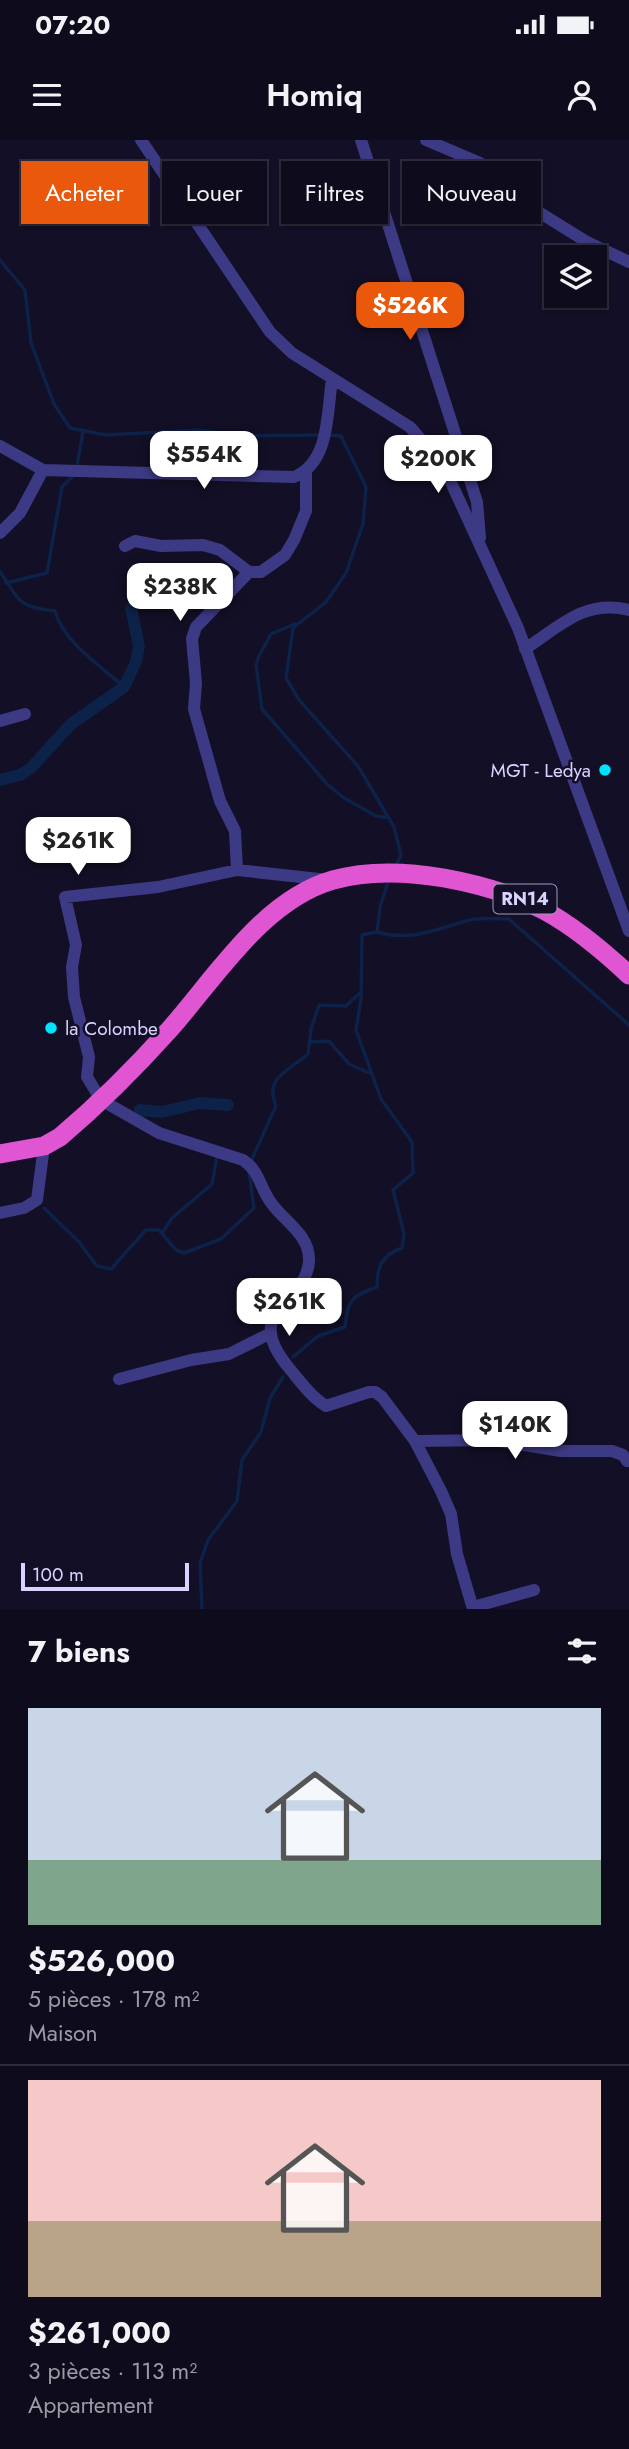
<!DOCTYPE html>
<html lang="fr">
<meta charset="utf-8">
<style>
body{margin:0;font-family:Jost,sans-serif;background:#1c1929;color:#f1f3f6;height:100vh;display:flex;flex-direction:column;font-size:26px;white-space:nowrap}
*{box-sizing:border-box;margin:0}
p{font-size:23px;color:#9b9ba3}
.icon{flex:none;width:38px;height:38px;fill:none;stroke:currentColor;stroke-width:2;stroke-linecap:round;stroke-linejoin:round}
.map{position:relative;height:1469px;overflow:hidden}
.drawer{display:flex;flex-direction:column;background:#0e0b1c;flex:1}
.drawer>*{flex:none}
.guide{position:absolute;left:21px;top:21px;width:588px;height:63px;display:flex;gap:14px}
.tools{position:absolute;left:544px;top:105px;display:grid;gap:14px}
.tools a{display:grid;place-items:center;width:63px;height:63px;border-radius:0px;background:#0e0b1c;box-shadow:0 2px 5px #0004,0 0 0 2px #2e2b3b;font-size:35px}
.scale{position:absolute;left:21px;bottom:18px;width:168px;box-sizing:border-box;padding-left:7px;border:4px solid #d9d4ff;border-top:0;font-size:19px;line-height:24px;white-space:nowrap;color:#d9d4ff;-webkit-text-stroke:5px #130f26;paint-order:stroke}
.price{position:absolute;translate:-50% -60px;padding:0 16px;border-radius:14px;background:#fff;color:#222;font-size:23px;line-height:46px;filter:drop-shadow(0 2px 4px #0008)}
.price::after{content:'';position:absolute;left:50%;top:42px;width:21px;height:16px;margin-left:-10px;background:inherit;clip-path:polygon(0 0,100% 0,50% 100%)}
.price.selected{background:#ea580c;color:#fff}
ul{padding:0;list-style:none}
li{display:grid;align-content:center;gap:14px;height:371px;padding:0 28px}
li+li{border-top:2px solid #2e2b3b}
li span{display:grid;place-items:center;height:217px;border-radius:0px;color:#555}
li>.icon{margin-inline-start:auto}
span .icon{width:126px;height:126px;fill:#fffc;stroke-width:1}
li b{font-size:30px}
h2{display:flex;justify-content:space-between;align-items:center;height:84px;padding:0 28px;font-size:30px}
.pill{padding:0 24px;border-radius:0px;background:#0e0b1c;box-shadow:0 2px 5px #0004,0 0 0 2px #2e2b3b;font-size:24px;line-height:63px}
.pill.selected{background:#ea580c;color:#fff}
.status{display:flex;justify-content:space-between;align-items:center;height:49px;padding:0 35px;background:#0e0b1c;direction:ltr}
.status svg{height:19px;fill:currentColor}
header{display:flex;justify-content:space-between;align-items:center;height:91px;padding:0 28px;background:#0e0b1c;font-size:32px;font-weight:600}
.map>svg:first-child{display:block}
</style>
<div class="status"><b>07:20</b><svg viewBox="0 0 49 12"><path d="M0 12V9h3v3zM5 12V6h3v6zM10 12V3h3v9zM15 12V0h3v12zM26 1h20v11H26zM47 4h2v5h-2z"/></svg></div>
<header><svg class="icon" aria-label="menu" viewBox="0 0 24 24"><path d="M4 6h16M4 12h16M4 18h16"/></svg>Homiq<svg class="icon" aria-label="person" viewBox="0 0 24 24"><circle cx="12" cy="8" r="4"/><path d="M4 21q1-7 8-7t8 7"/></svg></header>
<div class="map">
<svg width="629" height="1469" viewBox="0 0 629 1469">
<rect width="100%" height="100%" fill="#130f26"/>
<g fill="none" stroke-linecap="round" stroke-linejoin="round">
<path stroke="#0c2248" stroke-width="3.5" d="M0 120 25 150 31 203 54 264 70 288 106 295 199 290 241 296 320 295
M327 295 341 296 366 347 363 384 346 433 326 462 293 488 286 538 299 560 358 626 394 687 401 715 396 725
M77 326 83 291
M0 432C21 461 16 467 55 471 64 503 100 525 124 547
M6 443 47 433 62 347 75 334
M295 484 271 494 259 516 256 525 262 569 328 645 344 658 376 676 389 678
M389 739 380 767 377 792C412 802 436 789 470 780 482 777 497 779 509 779L629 885
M311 902 329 901 349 924 369 933
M252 1019 276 966C264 937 289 931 308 914L311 889 319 865 346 866 361 852
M44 1068 79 1102 97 1126 111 1129 146 1090H159L176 1110 184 1113 221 1099 254 1068 249 1031
M162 1093 172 1078 212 1044 217 1017
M293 1217 318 1196 345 1187C348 1160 350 1157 377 1147 377 1126 382 1115 402 1108L404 1094 393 1050 413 1033 412 1002 381 959 356 890 361 859 362 795 377 792
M202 1469 200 1423 208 1400 237 1361 242 1320 261 1292 270 1258 283 1237"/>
<path stroke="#0c2248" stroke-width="12" d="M0 640 20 635 31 628 71 584 124 547 136 522 139 506 131 468
M140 970 162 972 200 963 228 965"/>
<path stroke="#3d3a85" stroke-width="12" d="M141 0 270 192 292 213 410 287 443 325 518 488 629 791
M361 0 477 362 480 398
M426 0 480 23 529 66 587 102 629 122
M0 306 43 330 294 337C330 323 327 272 332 239
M0 393 20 373 43 330
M125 406 135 401 161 406 203 405 220 410 249 432H261L285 415 294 400 306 371V333
M525 509C560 486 585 459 629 470
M0 581 25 574
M237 730 235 691 220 661 194 569 196 543 192 499 196 487 249 432
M328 740 237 730 158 747 65 757 76 805 72 827 74 857 89 917 87 937 101 960 159 993 243 1020C260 1031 260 1049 272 1064 285 1082 310 1095 309 1121 307 1164 239 1168 289 1228 300 1241 311 1257 326 1266L369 1252H375L382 1257 415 1301 441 1351 451 1374 457 1414 473 1469
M0 1073 24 1068 37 1060 44 1006
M119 1239 191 1220 229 1214 271 1193
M415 1301 494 1300 561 1311H612L623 1315 627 1321
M473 1467 534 1450"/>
<path stroke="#e055d1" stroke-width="19" d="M0 1014 44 1006 60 997C99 964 136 927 170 889 216 837 263 760 333 740 368 730 409 732 444 738 527 753 568 778 629 835"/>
</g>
<g fill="#00e5ff" stroke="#130f26" stroke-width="2.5">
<circle cx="605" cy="630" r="7"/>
<circle cx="51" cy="888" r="7"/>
</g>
<g text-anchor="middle" stroke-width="5" stroke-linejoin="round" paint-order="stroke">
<rect fill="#130f26" stroke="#9e99be" stroke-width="2" x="493.5" y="744.5" width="63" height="29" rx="5"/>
<g font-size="18" font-weight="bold" fill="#d9d4ff">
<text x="525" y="765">RN14</text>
</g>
<g font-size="19" fill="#d9d4ff" stroke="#130f26" text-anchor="end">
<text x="591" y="637">MGT - Ledya</text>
<text x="65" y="895" text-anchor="start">la Colombe</text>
</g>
</g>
</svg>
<div class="tools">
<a><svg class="icon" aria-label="layers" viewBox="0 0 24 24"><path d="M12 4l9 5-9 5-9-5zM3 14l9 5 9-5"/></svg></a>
</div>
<div class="scale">100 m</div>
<b class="price selected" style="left:410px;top:202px">$526K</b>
<b class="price" style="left:204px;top:351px">$554K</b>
<b class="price" style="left:438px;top:355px">$200K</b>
<b class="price" style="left:180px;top:483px">$238K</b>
<b class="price" style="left:78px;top:737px">$261K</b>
<b class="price" style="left:289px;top:1198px">$261K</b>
<b class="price" style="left:515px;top:1321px">$140K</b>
<div class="guide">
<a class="pill selected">Acheter</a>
<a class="pill">Louer</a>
<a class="pill">Filtres</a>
<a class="pill">Nouveau</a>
</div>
</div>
<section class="drawer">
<h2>7 biens<svg class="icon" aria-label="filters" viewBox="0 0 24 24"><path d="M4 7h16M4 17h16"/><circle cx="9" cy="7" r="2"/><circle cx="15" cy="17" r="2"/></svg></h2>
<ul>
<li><span style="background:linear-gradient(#c9d6e8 70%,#7fa58c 0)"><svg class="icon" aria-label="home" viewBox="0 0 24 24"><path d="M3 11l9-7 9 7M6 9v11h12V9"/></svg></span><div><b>$526,000</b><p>5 pièces · 178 m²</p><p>Maison</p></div></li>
<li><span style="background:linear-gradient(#f6c9c9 65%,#b9a48a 0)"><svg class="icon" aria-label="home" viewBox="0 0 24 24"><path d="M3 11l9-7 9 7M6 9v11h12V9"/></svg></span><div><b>$261,000</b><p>3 pièces · 113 m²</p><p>Appartement</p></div></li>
</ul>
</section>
